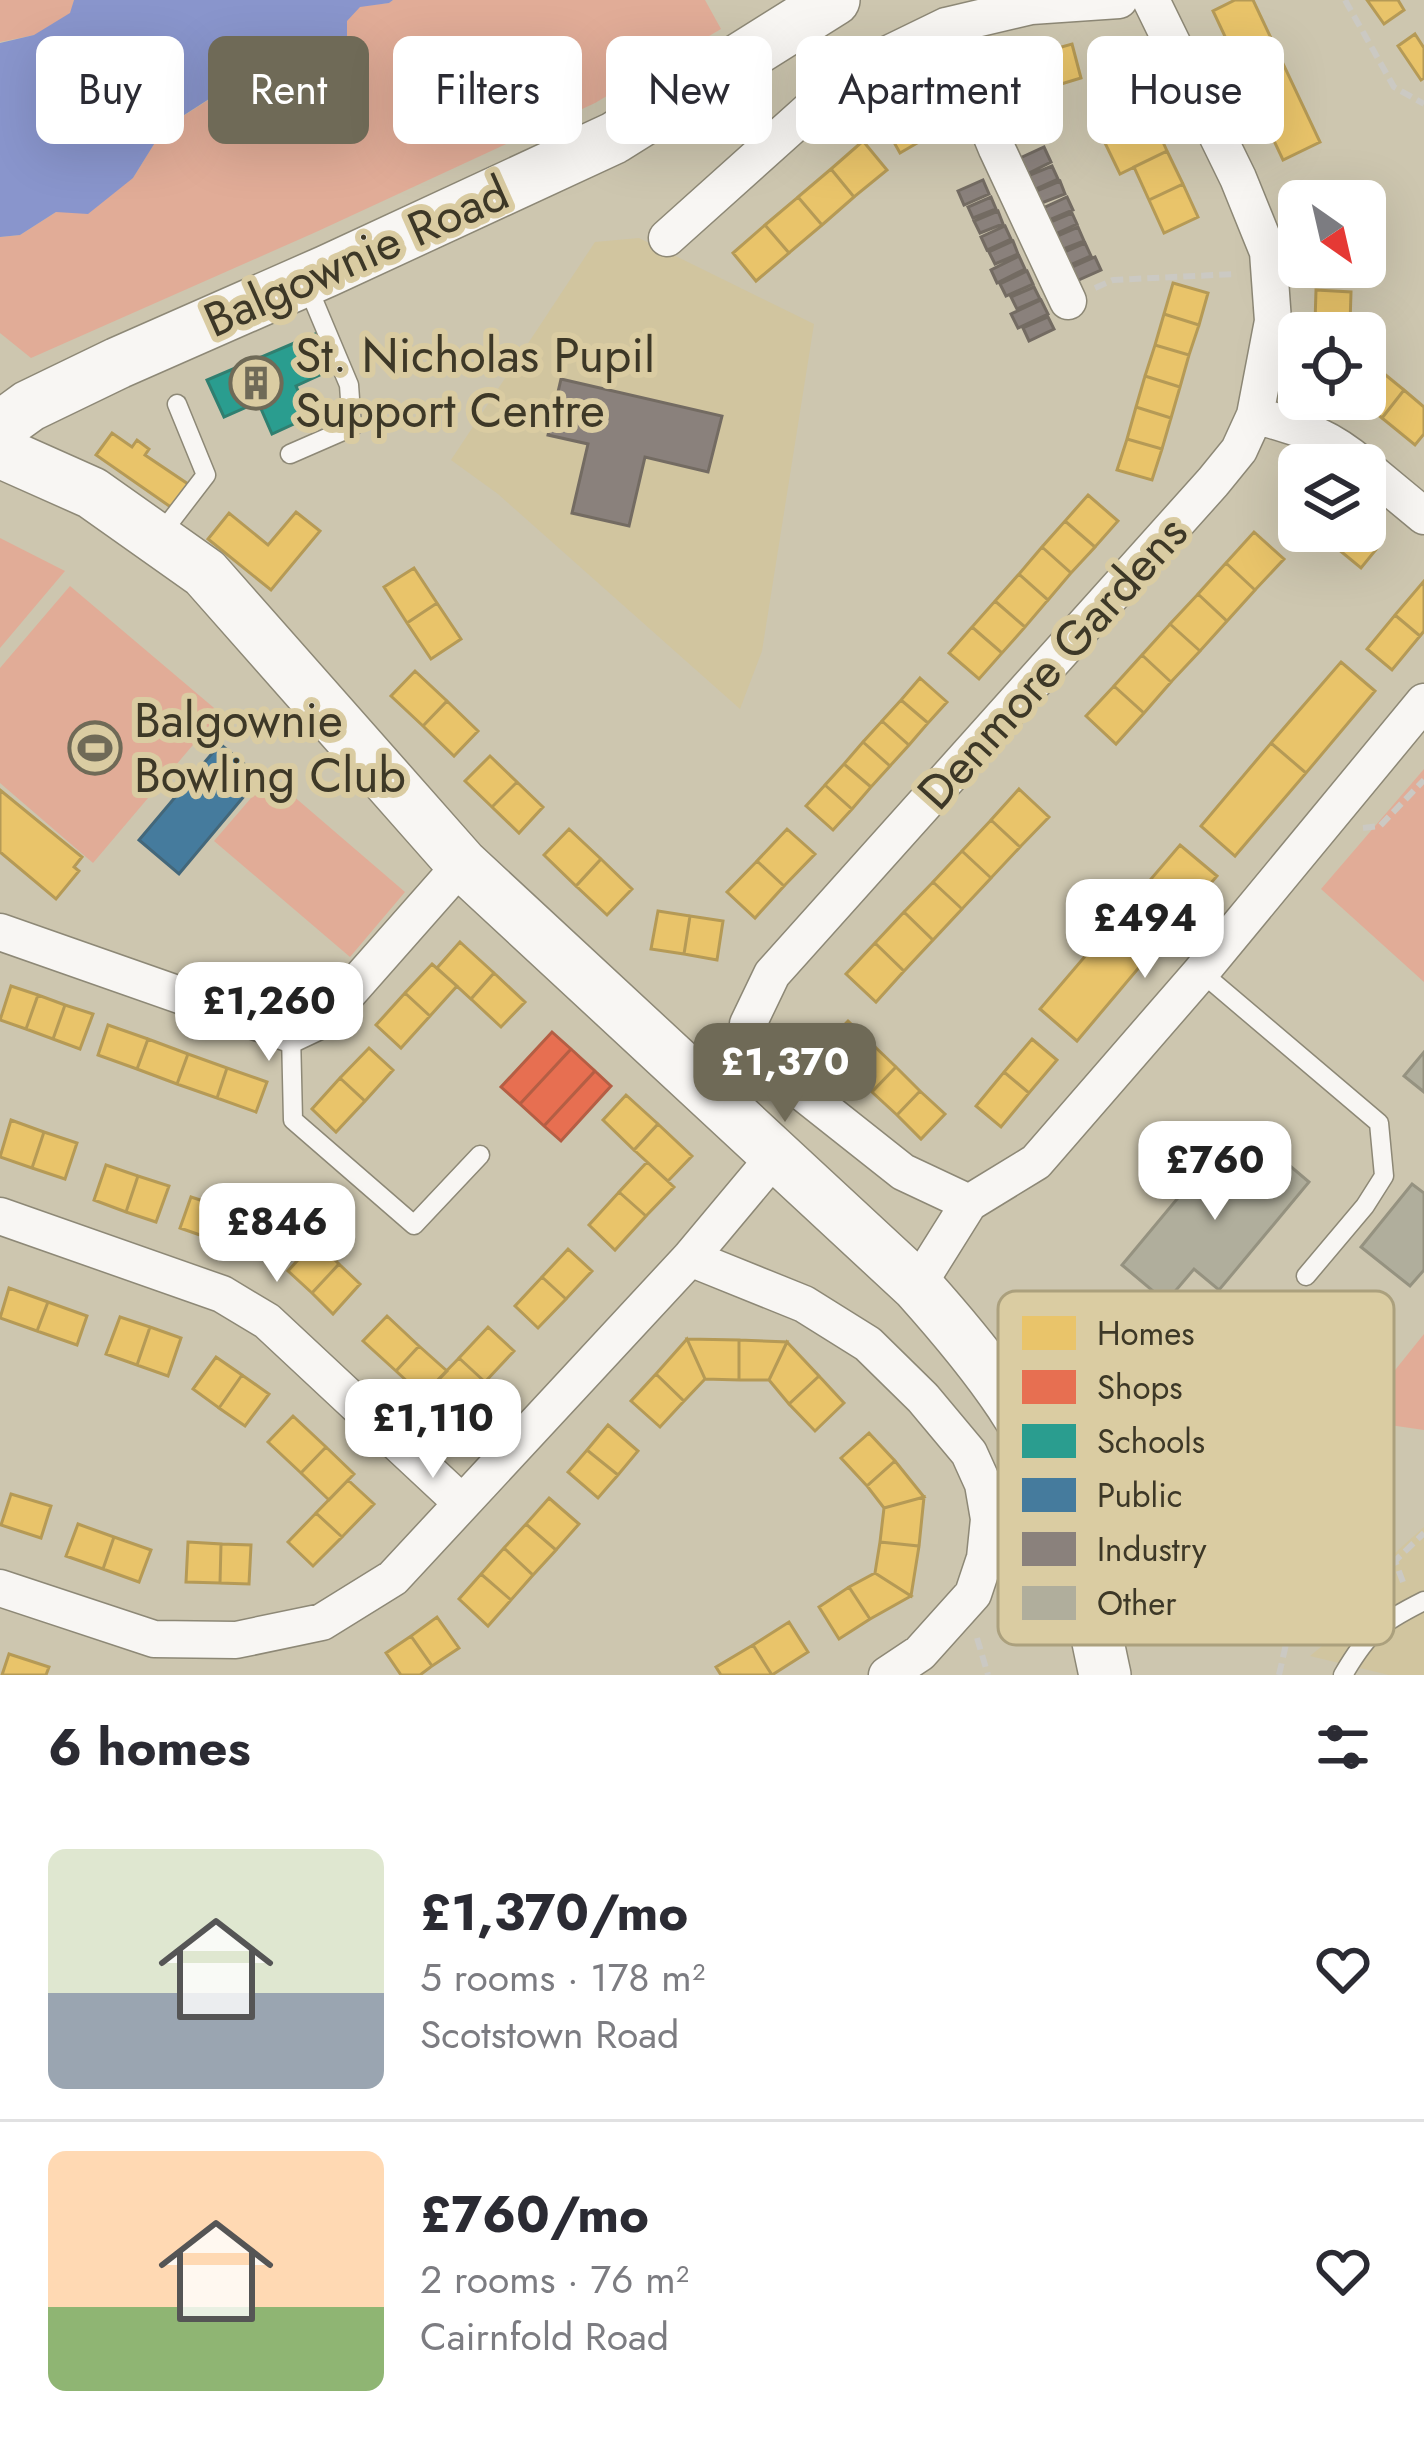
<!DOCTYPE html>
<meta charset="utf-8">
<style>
body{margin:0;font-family:Jost,sans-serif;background:#f7f7f7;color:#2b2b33;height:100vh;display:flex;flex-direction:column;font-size:45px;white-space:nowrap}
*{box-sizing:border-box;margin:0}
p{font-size:39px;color:#7c7c81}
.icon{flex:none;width:66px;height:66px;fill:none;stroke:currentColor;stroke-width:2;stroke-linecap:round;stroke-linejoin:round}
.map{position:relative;height:1675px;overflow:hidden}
.side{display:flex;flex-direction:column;background:#fff;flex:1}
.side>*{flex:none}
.guide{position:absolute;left:36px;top:36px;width:1353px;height:108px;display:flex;gap:24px}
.needle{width:78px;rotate:146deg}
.tools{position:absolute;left:1278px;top:180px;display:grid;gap:24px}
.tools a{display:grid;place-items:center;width:108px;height:108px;border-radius:18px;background:#fff;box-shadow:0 12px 48px #0002;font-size:60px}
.price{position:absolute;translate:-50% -102px;padding:0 27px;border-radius:24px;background:#fff;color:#222;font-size:39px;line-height:78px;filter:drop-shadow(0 3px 6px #0008)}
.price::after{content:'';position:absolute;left:50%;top:72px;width:36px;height:27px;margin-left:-18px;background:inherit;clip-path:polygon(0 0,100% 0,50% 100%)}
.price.active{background:#6f6a57;color:#fff}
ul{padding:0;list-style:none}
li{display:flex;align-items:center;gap:36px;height:300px;padding:0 48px}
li+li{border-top:3px solid #e1e1e2}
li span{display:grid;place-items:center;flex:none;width:336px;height:240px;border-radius:18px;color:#555}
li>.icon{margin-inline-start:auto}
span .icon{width:144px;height:144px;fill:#fffc;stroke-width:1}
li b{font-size:51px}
h2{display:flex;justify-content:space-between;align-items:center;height:144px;padding:0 48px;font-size:51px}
.pill{padding:0 42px;border-radius:18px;background:#fff;box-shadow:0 12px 48px #0002;font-size:42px;line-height:108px}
.pill.active{background:#6f6a57;color:#fff}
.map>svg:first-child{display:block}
</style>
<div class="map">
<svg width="1424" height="1675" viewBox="0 0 1424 1675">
<rect width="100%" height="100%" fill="#cdc6af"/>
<path fill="#d1c59f" d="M639 238 814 324 762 651 740 709 498 494 451 460 595 242Z
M1424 1527V1675H1389L1310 1656 1392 1588 1386 1561Z"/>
<path fill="#e1ac97" d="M0 0H74L71 13 35 35 0 42Z
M393 0H705L721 29 595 103 316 232 31 358 0 333V237L20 235 56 212 133 178 163 129 238 81 289 73 360 6 389 3Z
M0 538 65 571 0 648Z
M70 586 220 713 93 863 0 783V668Z
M1424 769V982L1321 889Z
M270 776 405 892 350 957 214 841Z
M1424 1334V1430L1355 1420Z"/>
<path fill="#8995cc" d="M74 0H393L389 3 360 7 347 21V44L289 73 237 81 164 128 133 178 88 214 56 212 20 235 0 237V43L34 35 70 13Z"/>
<path fill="#e9c46a" stroke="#b59a56" stroke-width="3" d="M1235 0H1253L1320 142 1283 160 1213 11Z
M1367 0H1398L1404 10 1384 24Z
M1415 34 1424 48V78L1421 80 1398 46Z
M1072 44 1081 78 1038 91 1029 56Z
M1029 56 1038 91 995 102 986 68Z
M946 85 964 117 931 135 913 104Z
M1137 85 1152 118 1118 134 1103 101Z
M913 104 931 135 900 153 882 121Z
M1152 118 1167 151 1120 174 1104 141Z
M863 141 887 170 854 197 831 169Z
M1167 151 1183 184 1149 200 1134 167Z
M831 169 854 197 822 225 798 197Z
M1183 184 1198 217 1164 233 1149 200Z
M1331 185 1335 201H1299V213L1294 194Z
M798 197 822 225 789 253 765 225Z
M765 225 789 253 756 281 733 253Z
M1173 283 1208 293 1199 325 1164 314Z
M1316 290 1351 292 1350 324 1315 323Z
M1164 314 1199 325 1189 355 1155 345Z
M1315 323 1350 324V333H1315Z
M1155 345 1189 355 1180 387 1145 376Z
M1371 363 1404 390 1382 418 1359 399H1365V371Z
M1145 376 1180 387 1171 418 1136 407Z
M1404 390 1424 407V434L1415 445 1382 418Z
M1136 407 1171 418 1162 449 1127 439Z
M112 433 132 447 137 440 149 449 145 455 191 486 175 510 96 455Z
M1127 439 1162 449 1152 480 1117 470Z
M1088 495 1118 521 1095 547 1065 521Z
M296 512 320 531 271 590 208 539 229 513 268 545Z
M1065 521 1095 547 1071 573 1042 547Z
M1365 526 1383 541 1361 568 1327 540 1335 531H1365Z
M1254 532 1284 559 1255 590 1226 563Z
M1042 547 1071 573 1048 600 1019 574Z
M1226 563 1255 590 1227 621 1198 594Z
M414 568 437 603 407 623 384 587Z
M1019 574 1048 600 1025 627 995 601Z
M1424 581V631L1420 636 1395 615Z
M1198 594 1227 621 1200 651 1170 624Z
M995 601 1025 627 1002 653 972 627Z
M437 603 461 639 431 659 407 623Z
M1395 615 1420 636 1392 670 1367 649Z
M1170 624 1200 651 1171 682 1142 655Z
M972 627 1002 653 979 679 949 653Z
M1142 655 1171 682 1144 713 1114 686Z
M1341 662 1375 691 1306 773 1271 743Z
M415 671 447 701 423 726 391 696Z
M920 678 947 702 928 723 901 700Z
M1114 686 1144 713 1116 744 1086 716Z
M901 700 928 723 909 745 882 721Z
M447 701 478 731 454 756 423 726Z
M882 721 909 745 890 766 863 742Z
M863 742 890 766 871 787 844 764Z
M1271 743 1306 773 1235 856 1201 826Z
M490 756 517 782 492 807 465 781Z
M844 764 871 787 852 809 825 785Z
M517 782 543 807 519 833 492 807Z
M825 785 852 809 833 830 806 806Z
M1019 789 1049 817 1020 847 991 820Z
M0 790 82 857 74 867 79 871 56 899 0 852Z
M991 820 1020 847 991 878 962 851Z
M569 829 601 859 576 886 544 855Z
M787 829 815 854 784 886 757 861Z
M1180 845 1217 876 1147 958 1110 927Z
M962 851 991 878 962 909 933 882Z
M601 859 632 889 607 915 576 886Z
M757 861 784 886 755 918 727 892Z
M933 882 962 909 933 940 904 912Z
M658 911 690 916 684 954 651 949Z
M904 912 933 940 904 971 875 943Z
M690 916 723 921 717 960 684 954Z
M1110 927 1147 958 1077 1041 1040 1009Z
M460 942 494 973 471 999 437 968Z
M875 943 904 971 876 1002 846 974Z
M432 964 457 986 430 1016 405 993Z
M494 973 525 1002 501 1027 471 999Z
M11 986 38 995 26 1029 0 1020Z
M405 993 430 1016 401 1048 376 1025Z
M38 995 65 1005 53 1039 26 1029Z
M65 1005 93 1014 80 1049 53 1039Z
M848 1021 872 1044 848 1069 824 1046Z
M108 1025 148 1039 137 1069 98 1055Z
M148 1039 188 1054 177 1084 137 1069Z
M1032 1039 1057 1060 1029 1093 1004 1072Z
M872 1044 896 1067 872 1092 848 1069Z
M369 1048 393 1070 365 1101 340 1078Z
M188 1054 227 1068 217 1098 177 1084Z
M896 1067 920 1091 897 1115 872 1092Z
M227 1068 267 1082 256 1112 217 1098Z
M1004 1072 1029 1093 1001 1127 976 1106Z
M340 1078 365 1101 336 1132 312 1109Z
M920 1091 945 1114 921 1139 897 1115Z
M626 1095 658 1124 634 1150 603 1120Z
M11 1120 44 1132 32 1168 0 1157Z
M658 1124 692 1156 668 1181 634 1150Z
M44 1132 77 1143 65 1179 32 1168Z
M647 1162 674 1187 646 1216 619 1192Z
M106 1165 138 1176 126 1212 94 1200Z
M138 1176 169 1186 156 1222 126 1212Z
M619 1192 646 1216 615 1250 589 1225Z
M191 1197 231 1210 220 1242 180 1228Z
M231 1210 271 1224 261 1256 220 1242Z
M315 1241 339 1264 312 1293 288 1271Z
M568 1249 592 1271 566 1299 542 1277Z
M339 1264 360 1284 333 1314 312 1293Z
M542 1277 566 1299 538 1328 515 1306Z
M9 1288 48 1302 37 1331 0 1318Z
M48 1302 87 1316 77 1345 37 1331Z
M387 1316 419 1346 396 1371 363 1341Z
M120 1317 150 1327 137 1365 106 1354Z
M150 1327 181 1338 168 1376 137 1365Z
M488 1327 514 1351 485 1382 459 1358Z
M687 1339 739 1340V1380L705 1379Z
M687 1339 705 1379 684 1401 656 1374Z
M739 1340 787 1342 769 1380H739Z
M787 1342 819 1376 789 1404 769 1380Z
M419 1346 447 1371 423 1396 396 1371Z
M216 1357 242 1375 219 1408 193 1389Z
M459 1358 485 1382 455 1415 428 1390Z
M656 1374 684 1401 660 1427 631 1401Z
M242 1375 269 1394 245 1426 219 1408Z
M819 1376 844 1403 815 1431 789 1404Z
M293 1416 326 1447 301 1473 268 1442Z
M608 1425 638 1451 618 1475 587 1450Z
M869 1433 895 1461 867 1486 841 1458Z
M326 1447 354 1474 329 1500 301 1473Z
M587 1450 618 1475 598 1498 568 1472Z
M895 1461 924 1497 884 1508 867 1486Z
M348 1480 374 1504 342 1537 316 1513Z
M11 1494 51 1506 41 1538 1 1525Z
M924 1497 919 1546 880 1542 884 1508Z
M549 1498 579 1524 556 1550 526 1524Z
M316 1513 342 1537 313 1566 288 1542Z
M78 1524 114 1537 103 1569 66 1556Z
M526 1524 556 1550 533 1575 504 1548Z
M114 1537 151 1550 139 1582 103 1569Z
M188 1542 221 1544 220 1583 186 1582Z
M880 1542 919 1546 911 1596 875 1573Z
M221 1544 251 1545 249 1584 220 1583Z
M504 1548 533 1575 511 1600 481 1574Z
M875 1573 911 1596 870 1619 849 1587Z
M481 1574 511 1600 488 1626 459 1599Z
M849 1587 870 1619 839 1639 819 1607Z
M437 1617 459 1648 432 1666 411 1636Z
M789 1622 808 1652 772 1675 753 1645Z
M411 1636 432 1666 420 1675H401L386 1653Z
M753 1645 772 1675H721L716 1667Z
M9 1654 49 1667 46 1675H2Z"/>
<path fill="#e76f51" stroke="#b45e44" stroke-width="3" d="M552 1032 571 1049 520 1104 501 1087Z
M571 1049 595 1071 544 1126 520 1104Z
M595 1071 611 1086 561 1141 544 1126Z"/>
<path fill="#2a9d8f" stroke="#307f70" stroke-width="3" d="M320 332 335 368 296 386 309 417 272 434 258 402 224 417 207 380Z"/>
<path fill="#457b9d" stroke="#43677a" stroke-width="3" d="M220 744 260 777 179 874 139 840Z"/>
<path fill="#8a817c" stroke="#736b62" stroke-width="3" d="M1044 147 1051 162 1025 175 1018 159Z
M1052 166 1058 179 1031 191 1025 177Z
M983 180 989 194 964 205 958 191Z
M1060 181 1065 194 1039 204 1034 192Z
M991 197 996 209 973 218 968 207Z
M1067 197 1073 210 1047 221 1041 209Z
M998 211 1003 224 980 233 974 221Z
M1072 213 1077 224 1053 235 1048 223Z
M1005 226 1011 239 987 250 981 237Z
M1078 227 1084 241 1061 250 1055 237Z
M1013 241 1018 254 995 264 989 252Z
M1085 243 1091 256 1068 266 1062 253Z
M1019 256 1025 269 997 283 991 270Z
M1095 257 1101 270 1074 282 1068 269Z
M1027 271 1033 284 1006 296 1000 284Z
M1034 287 1040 299 1017 309 1011 297Z
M1041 300 1048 314 1018 328 1011 314Z
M1048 317 1054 329 1029 341 1023 328Z
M561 379 722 416 708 472 645 457 629 526 572 513 588 444 548 435Z"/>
<path fill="#b0ae9c" stroke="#959280" stroke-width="3" d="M1424 1052V1092L1404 1076Z
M1269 1148 1309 1182 1219 1290 1194 1269 1166 1302 1122 1265 1217 1151 1247 1176Z
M1412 1184 1424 1193V1270L1410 1286 1361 1247Z"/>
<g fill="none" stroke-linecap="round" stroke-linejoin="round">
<g stroke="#8d8876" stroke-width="21">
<path id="lane" d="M290 454 352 427 349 385 307 285
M160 535 206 475 177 404
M1201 972 1379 1123 1384 1176 1365 1206 1306 1276
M291 1034 293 1120 414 1225 480 1155
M1036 1433 1086 1392 1129 1345 1153 1339 1176 1341 1301 1453
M1078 1535 1105 1530 1138 1531 1227 1606
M1343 1675C1368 1632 1380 1623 1424 1601"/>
</g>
<g stroke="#8d8876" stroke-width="39">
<path id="street" d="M946 26 997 149 1068 301
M667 238 813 107 876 60 946 26 1031 6 1119 0
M1255 415C1301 429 1324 433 1362 465
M1365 467 1424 516
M0 932 291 1034 327 1017 462 864
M969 1203 903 1172 768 1065 748 1024 772 974 1213 482 1239 450 1255 415 1273 321 1268 252 1238 178 1151 0
M0 1216 222 1294 267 1321 462 1503
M690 1258 804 1304 868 1344 923 1398 969 1453 983 1484 989 1519 985 1558 973 1594 920 1653 887 1675
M917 1286 969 1203 1036 1162 1201 972 1424 702
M0 1588 154 1639 236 1640 322 1622 393 1578 690 1258 777 1154"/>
</g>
<g stroke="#8d8876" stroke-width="54">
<path id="secondary" d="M0 433 11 419 29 406 118 363 327 271 614 138 834 0
M0 452 92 493 205 573 462 864 917 1286C985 1362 1046 1438 1074 1538 1087 1583 1095 1630 1105 1675"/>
</g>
<path stroke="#cbc9c3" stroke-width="6" stroke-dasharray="12 6" stroke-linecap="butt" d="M1345 0 1394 87 1424 104
M1095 288 1113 280 1236 274
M1363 828 1380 826 1424 780
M1085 1421 1247 1557 1338 1641
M1403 1582 1395 1561 1424 1533
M977 1638 988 1675
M1279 1675 1286 1644 1311 1617"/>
<use href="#lane" stroke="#f8f6f3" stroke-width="18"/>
<use href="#street" stroke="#f8f6f3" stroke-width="36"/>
<use href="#secondary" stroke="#f8f6f3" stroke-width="51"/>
</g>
<defs>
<g id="building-ring" transform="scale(2.7)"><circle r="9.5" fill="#dacca2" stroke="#6f6a57" stroke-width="1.5"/><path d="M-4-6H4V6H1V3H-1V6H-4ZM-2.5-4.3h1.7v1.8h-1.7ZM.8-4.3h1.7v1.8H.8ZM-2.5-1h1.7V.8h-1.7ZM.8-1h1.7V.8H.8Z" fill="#6f6a57"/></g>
<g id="stadium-ring" transform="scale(2.7)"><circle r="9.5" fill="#dacca2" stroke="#6f6a57" stroke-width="1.5"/><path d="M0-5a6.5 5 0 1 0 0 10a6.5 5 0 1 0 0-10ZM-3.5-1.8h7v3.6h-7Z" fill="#6f6a57"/></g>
</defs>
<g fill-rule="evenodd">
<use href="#building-ring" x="256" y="383"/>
<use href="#stadium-ring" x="95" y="748"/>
</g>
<g text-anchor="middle" stroke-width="12" stroke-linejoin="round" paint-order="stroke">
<g font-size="48" fill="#3d3827" stroke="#dacca2">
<text transform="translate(356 256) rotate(-24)" y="17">Balgownie Road</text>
<text transform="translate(1052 662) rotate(-48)" y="17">Denmore Gardens</text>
</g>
<g font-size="48" fill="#3d3827" stroke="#dacca2" text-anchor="start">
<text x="295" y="372">St. Nicholas Pupil<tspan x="295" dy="55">Support Centre</tspan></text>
<text x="134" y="737">Balgownie<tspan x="134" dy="55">Bowling Club</tspan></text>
</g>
</g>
<rect x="998" y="1291" width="396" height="354" rx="18" fill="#dacca2" stroke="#aba07d" stroke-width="3"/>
<rect x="1022" y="1316" width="54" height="34" fill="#e9c46a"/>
<rect x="1022" y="1370" width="54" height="34" fill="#e76f51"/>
<rect x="1022" y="1424" width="54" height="34" fill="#2a9d8f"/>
<rect x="1022" y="1478" width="54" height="34" fill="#457b9d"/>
<rect x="1022" y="1532" width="54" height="34" fill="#8a817c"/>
<rect x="1022" y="1586" width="54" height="34" fill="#b0ae9c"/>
<g font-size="33" fill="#3d3827">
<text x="1097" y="1345">Homes</text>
<text x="1097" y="1399">Shops</text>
<text x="1097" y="1453">Schools</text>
<text x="1097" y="1507">Public</text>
<text x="1097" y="1561">Industry</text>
<text x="1097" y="1615">Other</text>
</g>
</svg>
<div class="tools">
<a><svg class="needle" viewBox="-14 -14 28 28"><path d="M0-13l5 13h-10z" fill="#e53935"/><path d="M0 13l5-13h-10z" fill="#7c7c81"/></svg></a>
<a><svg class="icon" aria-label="locate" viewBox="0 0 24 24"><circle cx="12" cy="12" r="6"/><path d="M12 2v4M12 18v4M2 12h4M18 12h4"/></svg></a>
<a><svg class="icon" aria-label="layers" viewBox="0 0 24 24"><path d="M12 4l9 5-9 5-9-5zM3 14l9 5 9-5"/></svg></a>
</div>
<b class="price" style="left:1145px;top:981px">£494</b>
<b class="price" style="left:269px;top:1064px">£1,260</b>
<b class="price active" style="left:785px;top:1125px">£1,370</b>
<b class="price" style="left:1215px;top:1223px">£760</b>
<b class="price" style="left:277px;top:1285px">£846</b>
<b class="price" style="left:433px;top:1481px">£1,110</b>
<div class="guide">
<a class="pill">Buy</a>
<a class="pill active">Rent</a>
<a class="pill">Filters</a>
<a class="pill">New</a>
<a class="pill">Apartment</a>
<a class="pill">House</a>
</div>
</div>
<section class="side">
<h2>6 homes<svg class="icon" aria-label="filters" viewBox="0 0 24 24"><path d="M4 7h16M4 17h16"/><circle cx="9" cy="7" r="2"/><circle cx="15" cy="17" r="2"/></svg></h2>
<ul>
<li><span style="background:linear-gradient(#dfe7d0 60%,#9aa5b1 0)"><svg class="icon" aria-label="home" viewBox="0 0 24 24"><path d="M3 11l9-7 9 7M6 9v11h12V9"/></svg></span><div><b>£1,370/mo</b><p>5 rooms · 178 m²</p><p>Scotstown Road</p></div><svg class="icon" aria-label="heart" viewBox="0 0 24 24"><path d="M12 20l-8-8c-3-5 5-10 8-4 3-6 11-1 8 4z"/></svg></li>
<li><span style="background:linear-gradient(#ffd9b3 65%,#8fb573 0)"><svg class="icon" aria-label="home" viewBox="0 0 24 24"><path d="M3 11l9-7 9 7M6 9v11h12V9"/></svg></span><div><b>£760/mo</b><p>2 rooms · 76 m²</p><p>Cairnfold Road</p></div><svg class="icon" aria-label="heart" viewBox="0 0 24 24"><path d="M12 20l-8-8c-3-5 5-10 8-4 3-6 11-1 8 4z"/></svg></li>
</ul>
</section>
